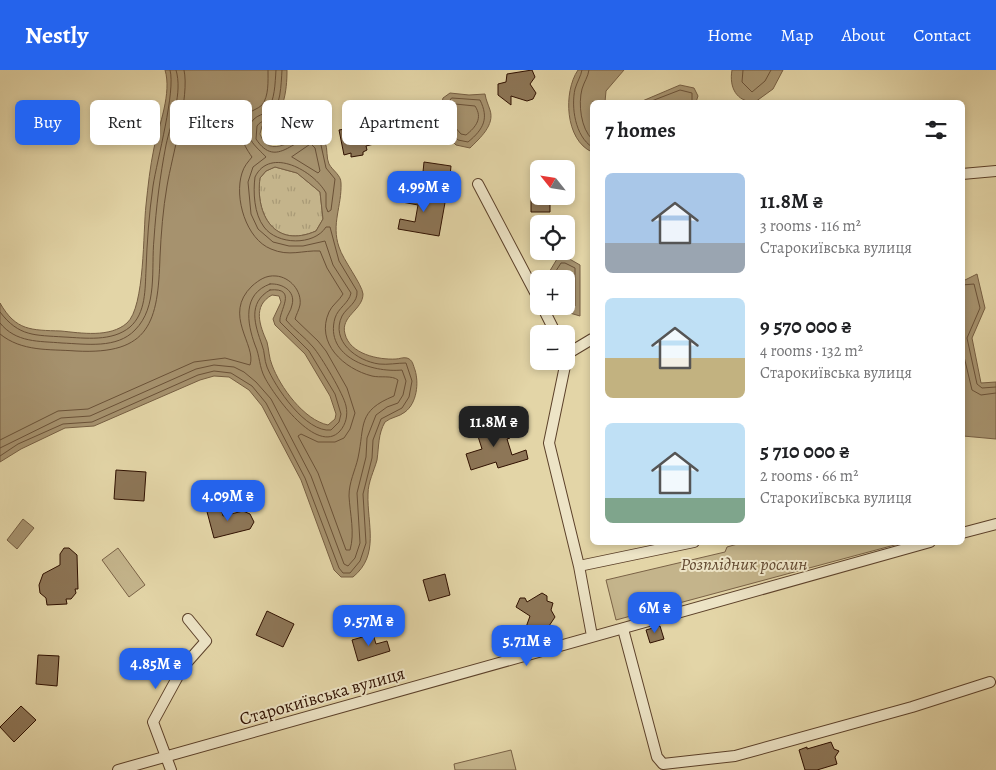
<!DOCTYPE html>
<meta charset="utf-8">
<style>
body{margin:0;font-family:Alegreya,serif;background:#f6f6f6;color:#202124;height:100vh;display:flex;flex-direction:column;font-size:19px;white-space:nowrap}
*{box-sizing:border-box;margin:0}
p{font-size:16px;color:#757577}
.icon{flex:none;width:28px;height:28px;fill:none;stroke:currentColor;stroke-width:2;stroke-linecap:round;stroke-linejoin:round}
.map{position:relative;flex:1;overflow:hidden}
.panel{position:absolute;left:590px;top:30px;width:375px;height:445px;display:flex;flex-direction:column;background:#fff;border-radius:8px;box-shadow:0 2px 8px #0003}
.panel>*{flex:none}
.top-card{position:absolute;left:15px;top:30px;width:475px;height:45px;display:flex;gap:10px}
.needle{width:32px;rotate:300deg}
.buttons{position:absolute;left:530px;top:90px;display:grid;gap:10px}
.buttons a{display:grid;place-items:center;width:45px;height:45px;border-radius:8px;background:#fff;box-shadow:0 2px 8px #0003;font-size:25px}
.price{position:absolute;translate:-50% -42px;padding:0 11px;border-radius:10px;background:#2563eb;color:#fff;font-size:16px;line-height:32px;filter:drop-shadow(0 1px 2px #0008)}
.price::after{content:'';position:absolute;left:50%;top:30px;width:15px;height:11px;margin-left:-8px;background:inherit;clip-path:polygon(0 0,100% 0,50% 100%)}
.price.current{background:#222;color:#fff}
ul{padding:0;list-style:none}
li{display:flex;align-items:center;gap:15px;height:125px;padding:0 15px}
li span{display:grid;place-items:center;flex:none;width:140px;height:100px;border-radius:8px;color:#555}
li>.icon{margin-inline-start:auto}
span .icon{width:60px;height:60px;fill:#fffc;stroke-width:1}
li b{font-size:21px}
h2{display:flex;justify-content:space-between;align-items:center;height:60px;padding:0 15px;font-size:21px}
.chip{padding:0 18px;border-radius:8px;background:#fff;box-shadow:0 2px 8px #0003;font-size:18px;line-height:45px}
.chip.current{background:#2563eb;color:#fff}
header{display:flex;align-items:center;gap:30px;box-sizing:border-box;height:70px;padding:0 25px;background:#2563eb;color:#fff}
header strong{font-size:24px}
nav{display:flex;gap:28px;margin-inline-start:auto;font-size:18px}
.map>svg:first-child{display:block}
</style>
<header>
<strong>Nestly</strong>
<nav><a>Home</a><a>Map</a><a>About</a><a>Contact</a></nav>
</header>
<div class="map">
<svg width="996" height="700" viewBox="0 0 996 700">
<defs>
<pattern id="grass-tufts" width="24" height="20" patternUnits="userSpaceOnUse" patternTransform="scale(1.25)"><rect width="24" height="20" fill="#c4b48b"/><path d="M3 7l-1-3M5 7V3M7 7l1-3M15 17l-1-3M17 17v-4M19 17l1-3" fill="none" stroke="#a99a76"/></pattern>
</defs>
<rect width="100%" height="100%" fill="#e3d5a7"/>
<filter id="stains"><feTurbulence type="fractalNoise" baseFrequency=".004" numOctaves="4"/><feColorMatrix values="0 0 0 0 .2 0 0 0 0 .09 0 0 0 0 .02 0 0 0 .5 -.17"/></filter>
<radialGradient id="worn" r=".72"><stop offset=".6" stop-color="#630" stop-opacity="0"/><stop offset="1" stop-color="#630" stop-opacity=".3"/></radialGradient>
<path fill="url(#grass-tufts)" stroke="#7a6246" d="M275 97 297 103 320 122 323 149 316 161C275 179 255 145 260 108L266 101Z"/>
<path fill="#c4b48b" stroke="#7a6246" d="M741 473V472L902 473 616 550 606 510 725 482 727 477Z
M118 478 145 515 129 527 102 490Z
M511 680 516 700H455L454 694Z"/>
<path fill="#a6926e" stroke="#765e42" fill-rule="evenodd" d="M165 0H287C287 21 284 49 262 56L260 64C269 91 296 67 312 62L325 72C328 79 326 88 329 94 333 101 341 105 341 113 342 136 331 154 339 177 343 190 362 214 363 224 363 240 340 246 345 264 350 284 378 290 396 289 399 289 403 287 407 288 413 290 413 295 415 300 419 313 417 333 405 342 399 347 391 347 385 352 378 364 379 376 377 390 374 401 368 412 368 424 367 454 380 485 353 507H341L334 500 301 410 262 336 249 320 229 307 214 306 200 310 94 356 65 358 21 379 0 392V233C16 261 31 260 61 261 81 263 110 268 127 253 145 237 143 161 146 135 148 116 150 97 154 78 159 55 172 23 165 0ZM275 97 297 103 320 122 323 149 316 161C275 179 255 145 260 108L266 101ZM272 225 279 226 281 232 273 249 275 255 305 284 330 326 336 344 335 349 328 355C304 350 280 317 272 295 269 288 269 280 267 272 260 256 252 236 272 225Z
M578 0H624L606 21 605 32H592V82C565 70 563 22 578 0Z
M732 0H783L773 19 755 32C736 32 729 17 732 0Z
M680 15 694 18 698 26 696 32H640Z
M450 23 469 25 485 24C486 30 488 34 490 40 495 55 480 68 470 78L456 75 435 53C436 39 441 39 443 28Z
M566 187 580 195V246L563 241 559 236H566V209H549L548 204 557 189Z
M977 204 985 238 972 268 981 313 996 312V369L963 366V211Z
M23 449 34 458 17 479 7 470Z"/>
<g fill="none" stroke-linecap="round" stroke-linejoin="round">
<path stroke="#6a5137" stroke-width="1" d="M582 0C581 6 577 12 575 19 571 37 575 66 592 77
M589 0C588 7 584 12 582 19 578 34 581 59 592 69
M743 0 742 12 752 22 765 11 771 0
M452 28 480 30C489 48 484 59 468 72L458 70 440 51 441 43Z
M649 32 680 20 692 23V32
M455 34 475 36C483 48 476 57 466 65L461 64 447 48Z
M311 74 315 78 320 101 318 103 292 87Z
M554 209V204L561 193H565L575 198V236L573 238 566 236
M270 214C282 213 296 221 292 235 291 241 287 245 286 250 294 260 305 267 313 277 321 286 344 325 346 336 348 345 346 354 340 361 317 386 274 325 265 308 259 297 260 286 255 275 247 253 242 224 270 214Z
M962 215 974 214 980 238 967 268 977 314 982 318 996 317
M270 220C299 217 278 242 280 252L309 281 335 324 341 344 339 352 331 360C306 363 275 317 267 297 264 290 265 282 262 275 255 255 247 233 270 220Z
M0 242C19 267 35 265 64 267 85 268 112 272 130 257 146 243 145 219 146 200 147 172 149 144 153 116 157 90 176 21 170 0
M0 253C16 273 39 271 62 273 86 274 117 279 135 260 158 237 151 199 154 169 156 138 160 106 166 75 171 52 183 23 176 0
M0 264C22 282 49 279 76 281 150 285 158 252 160 187 161 164 163 139 167 116 172 86 190 26 184 0
M962 278 972 320 981 325 996 323
M0 370 58 341 88 339 194 292 225 288 250 295C257 275 222 245 252 216 259 210 266 205 276 206 290 207 302 221 300 235 299 240 296 245 295 249L318 271 326 281 347 318 355 343 350 359 344 368 335 372H318L301 364 298 366 318 403 346 480H350C355 463 350 444 349 426 349 412 355 401 358 388 365 355 357 341 394 326L398 310C392 305 380 308 372 306 344 299 315 273 329 242 332 235 339 231 343 224L327 198 320 181C303 180 289 187 271 179 246 169 234 128 242 103 244 96 248 92 252 87 242 73 235 58 248 44 252 40 258 39 262 35 269 26 268 11 268 0
M0 378 61 348 90 346 196 299 214 295 234 297 244 302 256 312 271 329 311 406 344 494 348 496 355 488 360 473 357 423 366 387 367 368 376 345 387 337 398 333 403 325 406 311 402 300C372 303 324 287 335 248 338 238 349 233 351 223L333 195 325 171 303 176H289L273 172 258 159 251 144 248 112 253 97 266 87C257 77 239 65 254 49 258 45 263 45 267 41 275 30 275 14 276 0
M0 386 18 374 63 354 92 352 198 305 214 301 231 303 252 316 266 333 305 408 339 498 343 503H350L360 491 366 473 363 424 372 388 373 370 381 349 402 338 409 327 412 311 406 293C397 293 388 295 379 294 357 291 330 271 342 246 347 237 358 233 357 221L339 191 330 157H326C314 176 277 175 264 157 254 144 253 122 255 107 270 76 314 101 326 123V137L328 142 331 140 335 109 326 98 321 75 315 69C295 64 277 101 256 69L257 56C261 50 266 52 270 47 281 35 281 16 282 0"/>
</g>
<path fill="#8d7657" stroke="#2f1000" d="M532 0 535 7 530 14 536 23 533 29 527 31 511 26V35L498 25V14L506 12 507 4Z
M384 34 405 49 389 73 381 67 374 74 366 76 367 80 363 82V85L351 87V83L344 85 339 60 369 55Z
M424 92 451 96 450 106 423 102Z
M531 118H539V126H550V142H531Z
M404 120 446 127 439 166 398 159 400 149 415 152 418 135 402 132Z
M505 351 510 368 507 369 512 385 526 380 528 389 498 398 496 392 471 400 466 384 482 379 476 360Z
M116 400 146 402 144 431 114 429Z
M220 435 223 446 243 441 250 444 254 452 250 459 214 468 206 438Z
M64 478H69L77 485 78 519H75L76 523 71 529H66L67 534 47 535 46 528 40 523 39 515 43 504 60 495V484Z
M445 504 450 525 429 531 423 510Z
M542 523 547 526V531L553 533 551 540 555 547 547 559 542 558 538 566 525 560 530 546 516 537 520 528H525L527 532Z
M267 541 294 554 283 577 256 565Z
M660 556 664 569 650 573 646 560Z
M373 564 376 574 387 571 390 581 358 591 352 570Z
M38 585 59 586 57 616 36 614Z
M21 636 36 650 14 672 0 657Z
M831 672 834 679 839 681 835 687 837 694 817 700H805L799 680 807 677V679Z"/>
<g fill="none" stroke-linecap="round" stroke-linejoin="round">
<g stroke="#5c412a" stroke-width="12">
<path id="minor" d="M962 104 996 101
M478 114 539 230
M542 236 556 264
M567 284 592 269
M566 291 549 373 579 496 592 566
M962 463 996 454
M579 496 694 472
M623 559 657 687 663 694 735 686 912 637 990 612
M118 700 930 472
M171 700 153 652 183 597 206 571 188 549"/>
</g>
<use href="#minor" stroke="#ede4c6" stroke-width="10"/>
</g>
<g text-anchor="middle" stroke-width="4" stroke-linejoin="round" paint-order="stroke">
<g font-size="18" font-style="italic" fill="#634931" stroke="#ede4c6">
<text x="744" y="500">Розплідник рослин</text>
</g>
<g font-size="18" fill="#2f1000" stroke="#ede4c6">
<text transform="translate(322 626) rotate(-16)" y="6">Старокиївська вулиця</text>
</g>
</g>
<rect width="100%" height="100%" filter="url(#stains)"/>
<rect width="100%" height="100%" fill="url(#worn)"/>
</svg>
<div class="buttons">
<a><svg class="needle" viewBox="-14 -14 28 28"><path d="M0-13l5 13h-10z" fill="#e53935"/><path d="M0 13l5-13h-10z" fill="#757577"/></svg></a>
<a><svg class="icon" aria-label="locate" viewBox="0 0 24 24"><circle cx="12" cy="12" r="6"/><path d="M12 2v4M12 18v4M2 12h4M18 12h4"/></svg></a>
<a>+</a>
<a>−</a>
</div>
<b class="price" style="left:424px;top:143px">4.99M ₴</b>
<b class="price current" style="left:494px;top:378px">11.8M ₴</b>
<b class="price" style="left:228px;top:452px">4.09M ₴</b>
<b class="price" style="left:655px;top:564px">6M ₴</b>
<b class="price" style="left:369px;top:577px">9.57M ₴</b>
<b class="price" style="left:527px;top:597px">5.71M ₴</b>
<b class="price" style="left:156px;top:620px">4.85M ₴</b>
<div class="top-card">
<a class="chip current">Buy</a>
<a class="chip">Rent</a>
<a class="chip">Filters</a>
<a class="chip">New</a>
<a class="chip">Apartment</a>
</div>
<section class="panel">
<h2>7 homes<svg class="icon" aria-label="filters" viewBox="0 0 24 24"><path d="M4 7h16M4 17h16"/><circle cx="9" cy="7" r="2"/><circle cx="15" cy="17" r="2"/></svg></h2>
<ul>
<li><span style="background:linear-gradient(#a9c7e8 70%,#9aa5b1 0)"><svg class="icon" aria-label="home" viewBox="0 0 24 24"><path d="M3 11l9-7 9 7M6 9v11h12V9"/></svg></span><div><b>11.8M ₴</b><p>3 rooms · 116 m²</p><p>Старокиївська вулиця</p></div></li>
<li><span style="background:linear-gradient(#bfe0f5 60%,#c2b280 0)"><svg class="icon" aria-label="home" viewBox="0 0 24 24"><path d="M3 11l9-7 9 7M6 9v11h12V9"/></svg></span><div><b>9 570 000 ₴</b><p>4 rooms · 132 m²</p><p>Старокиївська вулиця</p></div></li>
<li><span style="background:linear-gradient(#bfe0f5 75%,#7fa58c 0)"><svg class="icon" aria-label="home" viewBox="0 0 24 24"><path d="M3 11l9-7 9 7M6 9v11h12V9"/></svg></span><div><b>5 710 000 ₴</b><p>2 rooms · 66 m²</p><p>Старокиївська вулиця</p></div></li>
</ul>
</section>
</div>
